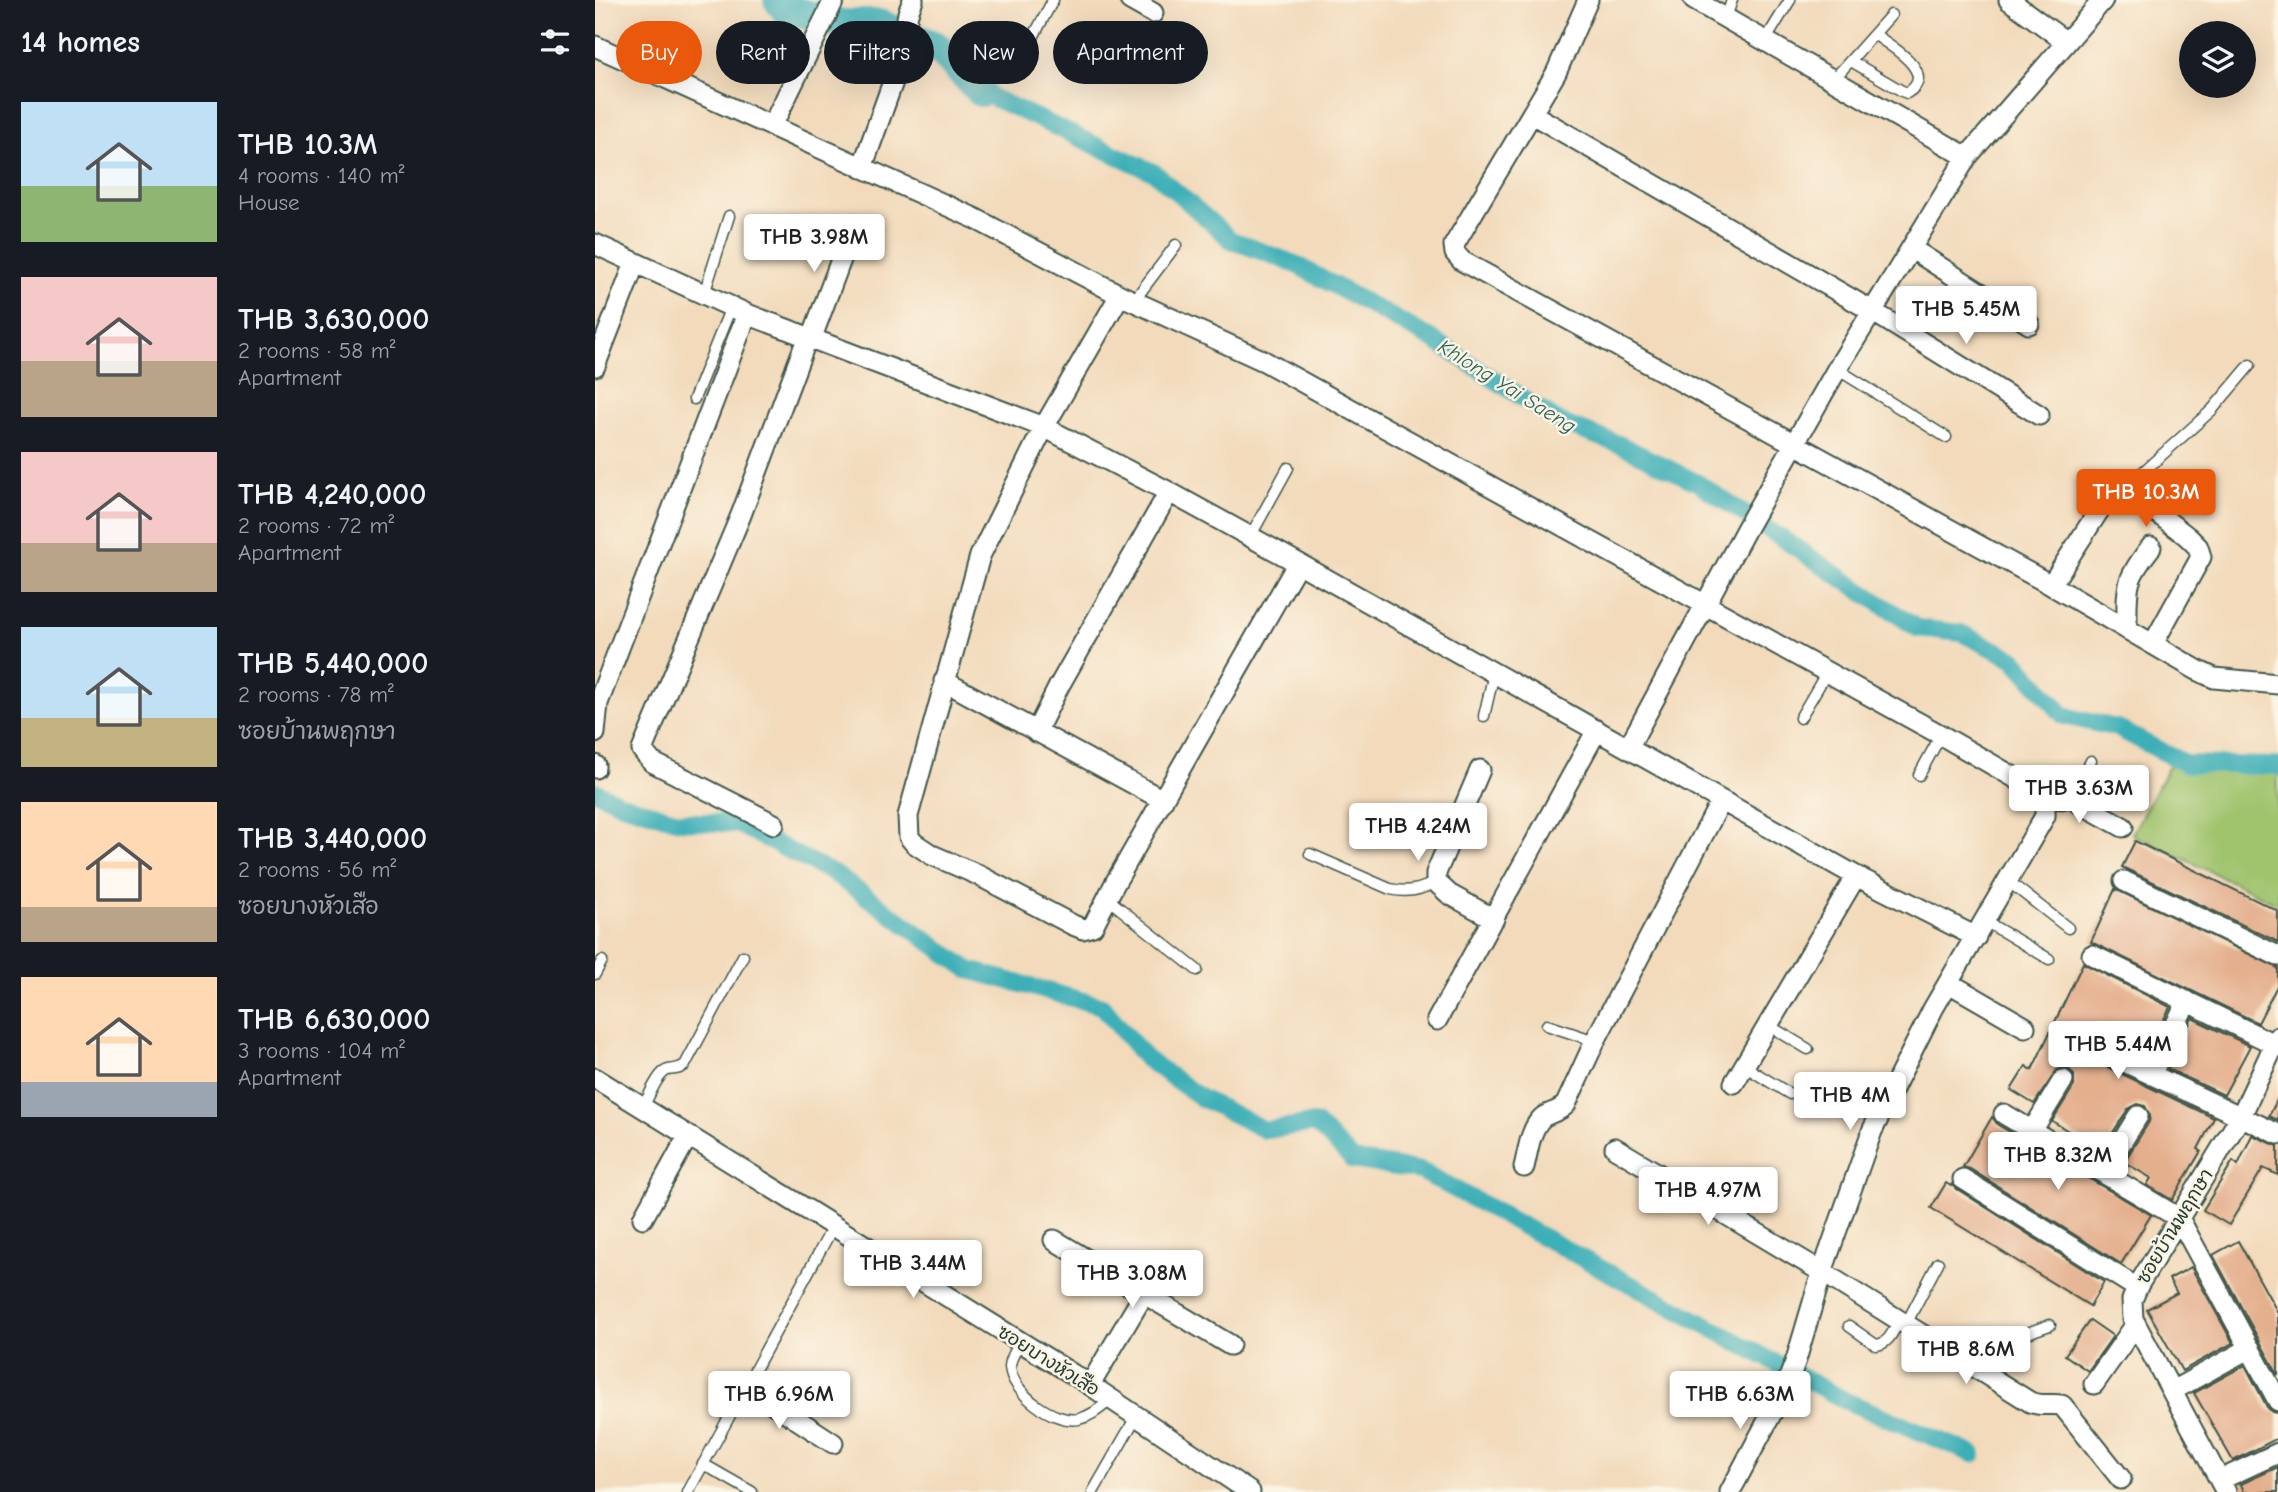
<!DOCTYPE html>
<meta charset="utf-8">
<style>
body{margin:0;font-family:"Comic Neue","Playpen Sans Thai",sans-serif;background:#20242c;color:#f1f3f6;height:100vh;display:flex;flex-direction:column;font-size:26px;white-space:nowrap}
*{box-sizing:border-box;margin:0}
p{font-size:23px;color:#9ea1a6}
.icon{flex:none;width:38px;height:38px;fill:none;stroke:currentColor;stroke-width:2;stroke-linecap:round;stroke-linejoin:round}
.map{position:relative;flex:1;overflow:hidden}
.details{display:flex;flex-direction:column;background:#171b24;width:595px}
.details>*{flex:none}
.hud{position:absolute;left:21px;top:21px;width:665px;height:63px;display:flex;gap:14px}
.buttons{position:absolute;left:1584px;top:21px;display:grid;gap:14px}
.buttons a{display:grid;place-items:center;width:77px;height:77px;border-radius:50%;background:#171b24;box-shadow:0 7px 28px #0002;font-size:35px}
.price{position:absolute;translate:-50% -60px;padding:0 16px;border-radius:7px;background:#fff;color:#222;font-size:23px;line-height:46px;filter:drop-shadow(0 2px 4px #0008)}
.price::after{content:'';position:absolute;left:50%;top:42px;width:21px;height:16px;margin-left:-10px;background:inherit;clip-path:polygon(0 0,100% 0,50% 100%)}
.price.current{background:#ea580c;color:#fff}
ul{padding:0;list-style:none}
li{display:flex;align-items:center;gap:21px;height:175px;padding:0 21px}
li span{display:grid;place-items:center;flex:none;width:196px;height:140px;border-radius:0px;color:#555}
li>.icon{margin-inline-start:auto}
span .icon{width:84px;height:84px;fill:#fffc;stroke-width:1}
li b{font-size:30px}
h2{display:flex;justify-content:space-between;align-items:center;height:84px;padding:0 21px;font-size:30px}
.pill{padding:0 24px;border-radius:32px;background:#171b24;box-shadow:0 7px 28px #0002;font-size:24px;line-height:63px}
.pill.current{background:#ea580c;color:#fff}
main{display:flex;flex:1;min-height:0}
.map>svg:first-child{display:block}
</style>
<main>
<section class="details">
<h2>14 homes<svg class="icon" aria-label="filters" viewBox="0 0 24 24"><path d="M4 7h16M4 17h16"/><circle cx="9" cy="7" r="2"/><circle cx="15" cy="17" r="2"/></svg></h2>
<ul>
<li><span style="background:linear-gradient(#bfe0f5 60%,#8fb573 0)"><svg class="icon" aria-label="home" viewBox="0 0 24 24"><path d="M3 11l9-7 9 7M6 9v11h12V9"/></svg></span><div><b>THB 10.3M</b><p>4 rooms · 140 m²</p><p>House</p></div></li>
<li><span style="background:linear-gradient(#f6c9c9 60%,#b9a48a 0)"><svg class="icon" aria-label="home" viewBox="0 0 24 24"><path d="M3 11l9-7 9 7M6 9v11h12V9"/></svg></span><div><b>THB 3,630,000</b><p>2 rooms · 58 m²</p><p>Apartment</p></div></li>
<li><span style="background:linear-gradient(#f6c9c9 65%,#b9a48a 0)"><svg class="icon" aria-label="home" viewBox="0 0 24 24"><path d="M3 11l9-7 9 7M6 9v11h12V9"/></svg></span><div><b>THB 4,240,000</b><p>2 rooms · 72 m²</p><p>Apartment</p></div></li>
<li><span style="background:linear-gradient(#bfe0f5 65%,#c2b280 0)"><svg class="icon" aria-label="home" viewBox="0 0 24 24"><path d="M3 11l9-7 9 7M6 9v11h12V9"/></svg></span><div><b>THB 5,440,000</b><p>2 rooms · 78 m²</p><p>ซอยบ้านพฤกษา</p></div></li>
<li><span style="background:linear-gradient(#ffd9b3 75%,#b9a48a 0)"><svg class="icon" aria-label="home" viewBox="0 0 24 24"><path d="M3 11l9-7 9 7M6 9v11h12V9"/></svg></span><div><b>THB 3,440,000</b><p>2 rooms · 56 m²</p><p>ซอยบางหัวเสือ</p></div></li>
<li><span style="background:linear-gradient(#ffd9b3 75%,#9aa5b1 0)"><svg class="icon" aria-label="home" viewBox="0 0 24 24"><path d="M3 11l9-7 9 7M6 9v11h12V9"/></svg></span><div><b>THB 6,630,000</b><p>3 rooms · 104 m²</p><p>Apartment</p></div></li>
</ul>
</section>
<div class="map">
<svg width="1683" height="1492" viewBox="0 0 1683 1492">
<rect width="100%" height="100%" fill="#fcf5e5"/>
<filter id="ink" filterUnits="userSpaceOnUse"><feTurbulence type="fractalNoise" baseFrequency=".0143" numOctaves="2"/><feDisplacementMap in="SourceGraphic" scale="14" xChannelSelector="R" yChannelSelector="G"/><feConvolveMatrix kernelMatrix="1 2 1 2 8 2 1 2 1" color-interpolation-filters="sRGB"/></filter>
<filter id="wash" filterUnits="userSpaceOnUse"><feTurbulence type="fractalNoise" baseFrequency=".00686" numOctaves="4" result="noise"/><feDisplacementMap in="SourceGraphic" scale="28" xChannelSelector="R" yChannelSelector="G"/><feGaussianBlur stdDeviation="1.57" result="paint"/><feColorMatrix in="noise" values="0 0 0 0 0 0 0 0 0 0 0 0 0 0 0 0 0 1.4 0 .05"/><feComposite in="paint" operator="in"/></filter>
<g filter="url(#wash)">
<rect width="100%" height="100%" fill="#f2dabb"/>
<path fill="#a0c46e" stroke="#608051" stroke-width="2" d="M1574 766 1683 772V904L1537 834Z"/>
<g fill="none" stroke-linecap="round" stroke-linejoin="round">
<path stroke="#3eafb7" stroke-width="18" d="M386 92 560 173 636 240 700 264 837 339 966 423 1026 445 1103 483 1322 628 1366 633 1419 659 1469 716 1522 728 1591 764 1683 766
M0 791 27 804 84 821 142 824 241 875 374 970 507 1006 550 1058 606 1098 670 1130 720 1123 758 1160 826 1171 1251 1401 1378 1454"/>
<path stroke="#3eafb7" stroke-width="30" d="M183 0 190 9 244 24H284L341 46 386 92"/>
</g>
<g id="blocks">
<path fill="#e4af8d" d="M1540 841 1683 911V942L1527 867Z
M1520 889 1683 968V984L1663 1023 1496 942Z
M1488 963 1575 1007 1550 1058 1474 1024 1466 1026 1463 1031 1462 1038 1464 1044 1619 1118 1603 1149 1606 1151 1577 1200 1552 1185 1556 1178 1529 1162 1554 1122 1555 1116 1550 1106 1543 1104 1533 1109 1506 1151 1457 1121 1479 1086V1075L1475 1070 1469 1068 1462 1070 1439 1104 1416 1090 1431 1066 1437 1070Z
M1597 1018 1655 1046 1629 1095 1573 1069Z
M1683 1098V1120L1674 1116Z
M1397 1117 1403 1125 1556 1215 1526 1264 1375 1169 1368 1167Z
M1657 1135 1683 1146V1175L1668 1168 1634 1225 1608 1210 1638 1161 1643 1165Z
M1351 1183 1356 1186 1357 1184 1362 1189 1509 1282 1495 1306 1336 1208Z
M1643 1241 1683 1313V1375L1618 1255Z
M1596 1267 1638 1343 1587 1371 1552 1309 1582 1293 1574 1279Z
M1495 1320 1518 1336 1493 1371 1470 1355Z
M1650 1365 1672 1407 1677 1412 1683 1413V1438L1638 1461 1599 1393Z
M1683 1467V1492H1649L1646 1484Z"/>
</g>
</g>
<g filter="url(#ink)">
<use href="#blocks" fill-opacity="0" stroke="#3f5548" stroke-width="2"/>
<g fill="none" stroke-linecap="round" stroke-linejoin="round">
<g stroke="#3f5548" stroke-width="13">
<path id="service" d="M1131 18 1137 0
M1170 41 1195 0
M1256 61 1307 91 1312 93C1345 73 1294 45 1279 34
M420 71 458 0
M1238 80 1296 15
M109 294 134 216
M538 302 581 245
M1242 369 1351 437
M99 399 136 307
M1530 488 1617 410 1655 365
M655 537 693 468
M889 716 899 673
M1205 718 1232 672
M1324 775 1346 735
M1477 799 1496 761
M715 854 795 889C813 893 825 890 841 882
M1413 881 1473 928
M513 899 602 970
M1390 921 1454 959
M0 974 7 961
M952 1025 1000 1041
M1173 1025 1213 1049
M1149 1066 1195 1094
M48 1107C54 1097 60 1079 69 1072 76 1067 81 1072 90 1065L148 956
M1311 1324 1343 1263
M1254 1326 1281 1345C1294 1344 1298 1331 1304 1321
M425 1342C421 1350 415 1358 415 1367 417 1393 459 1424 484 1419 497 1416 506 1407 517 1399
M1388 1373C1410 1344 1420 1336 1455 1325
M108 1464 157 1492
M93 1492 238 1227
M498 1492 541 1417"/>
</g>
<g stroke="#3f5548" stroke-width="23">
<path id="minor" d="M535 0 558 13
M993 0 961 73 859 245 860 253 867 261 1456 585 1602 670 1619 678 1683 684
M1099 0 1372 157
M1414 0 1471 42
M0 46 379 218 525 295 669 361 1346 735 1436 787C1446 797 1451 802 1450 816L1338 1009 1277 1131 1227 1272 1201 1360 1190 1388 1135 1492
M937 114 1277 311 1444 415
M177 126 239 0
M267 168 304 65 313 13 318 0
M0 244 152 314 449 427 574 492 703 563 1261 876 1381 937
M1317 249 1434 324
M525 295 449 427 385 556 313 816 314 837 319 843 337 855 381 874 478 925 488 929 498 926 520 883 703 563
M217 337 259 225
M0 366 40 263
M1456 585 1512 498 1521 489 1530 488 1593 537 1603 547 1606 557 1558 644
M1532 629C1532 587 1529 581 1556 547
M349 681 568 800
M441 732 464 686 574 492
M0 733 3 703 152 314
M1033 748 1151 529 1242 369 1372 157 1508 0
M0 765V768
M885 770 841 873V882L854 894 899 919
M1447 798 1477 799 1528 827
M179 824 57 762 47 750 146 515 213 336
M1529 881 1683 956
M1497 955 1683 1046
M1354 983 1430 1027
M842 1020 1002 730
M1474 1036 1683 1134
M1556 1075 1592 1001
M0 1078 495 1385 655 1492
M1139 1083 1261 876
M1409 1114 1584 1218 1683 1401
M1437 1131 1468 1080
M1020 1148 1227 1272 1435 1402C1446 1407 1455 1403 1467 1405L1526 1479
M929 1167C933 1152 935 1129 947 1118 954 1112 965 1112 971 1104L1000 1041 1126 801
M1508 1172 1543 1116
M1368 1179 1542 1288
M48 1218 93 1136
M459 1240 635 1345
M1499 1384 1541 1324
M495 1385 549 1294
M151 1386 238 1443
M1577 1391 1655 1348
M1625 1480 1683 1453
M1631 1492 1538 1319 1537 1300 1544 1284 1646 1116 1683 1037"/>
</g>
<use href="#service" stroke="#fff" stroke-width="10"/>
<use href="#minor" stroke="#fff" stroke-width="19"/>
</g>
</g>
<g text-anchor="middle" stroke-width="5" stroke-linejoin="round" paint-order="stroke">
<g font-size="19" fill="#1f3d34" stroke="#fcf5e5">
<text transform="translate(1579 1226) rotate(-59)" y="7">ซอยบ้านพฤกษา</text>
<text transform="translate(454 1360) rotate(32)" y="7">ซอยบางหัวเสือ</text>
</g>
<g font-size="21" font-style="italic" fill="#285f5b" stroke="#fcf5e5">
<text transform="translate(912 386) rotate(32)" y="7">Khlong Yai Saeng</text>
</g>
</g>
</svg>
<div class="buttons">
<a><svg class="icon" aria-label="layers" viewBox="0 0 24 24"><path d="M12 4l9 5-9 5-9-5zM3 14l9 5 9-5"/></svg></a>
</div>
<b class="price" style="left:219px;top:274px">THB 3.98M</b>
<b class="price" style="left:1371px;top:346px">THB 5.45M</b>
<b class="price current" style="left:1551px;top:529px">THB 10.3M</b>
<b class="price" style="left:1484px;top:825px">THB 3.63M</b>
<b class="price" style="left:823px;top:863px">THB 4.24M</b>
<b class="price" style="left:1523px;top:1081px">THB 5.44M</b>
<b class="price" style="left:1255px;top:1132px">THB 4M</b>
<b class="price" style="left:1463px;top:1192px">THB 8.32M</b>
<b class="price" style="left:1113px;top:1227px">THB 4.97M</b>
<b class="price" style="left:318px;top:1300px">THB 3.44M</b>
<b class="price" style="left:537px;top:1310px">THB 3.08M</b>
<b class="price" style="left:1371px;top:1386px">THB 8.6M</b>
<b class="price" style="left:184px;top:1431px">THB 6.96M</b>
<b class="price" style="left:1145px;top:1431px">THB 6.63M</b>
<div class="hud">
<a class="pill current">Buy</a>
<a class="pill">Rent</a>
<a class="pill">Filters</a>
<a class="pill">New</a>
<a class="pill">Apartment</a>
</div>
</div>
</main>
